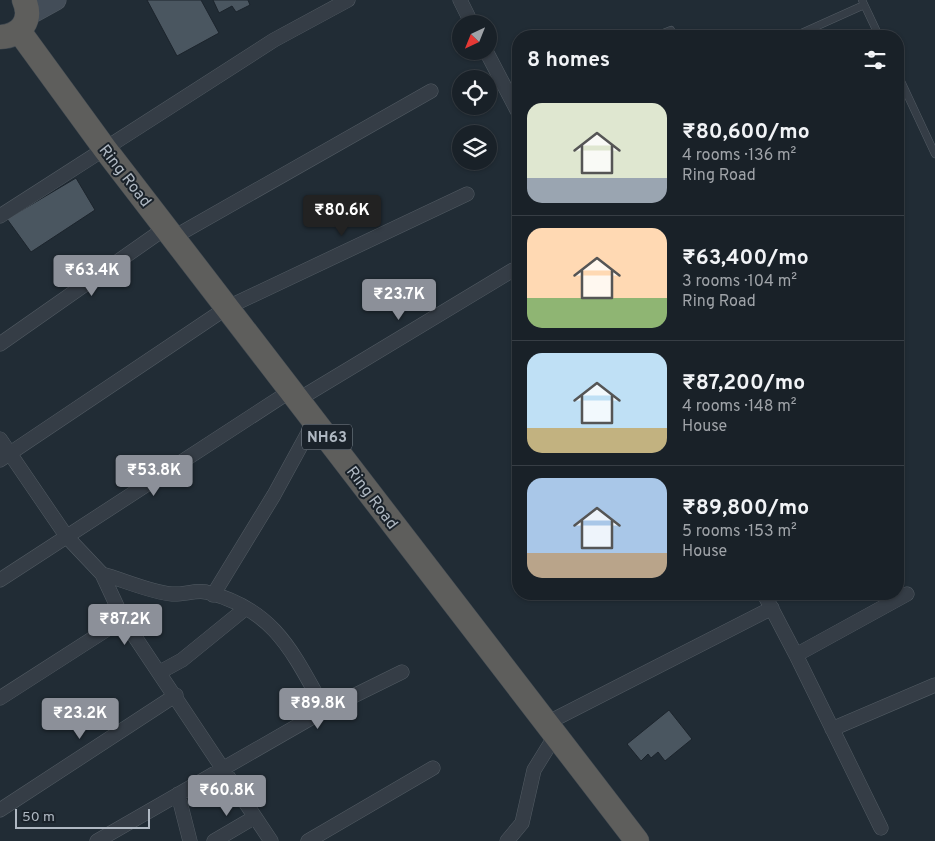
<!DOCTYPE html>
<meta charset="utf-8">
<style>
body{margin:0;font-family:Overpass,sans-serif;background:#222930;color:#f1f3f6;height:100vh;display:flex;flex-direction:column;font-size:19px;white-space:nowrap}
*{box-sizing:border-box;margin:0}
p{font-size:16px;color:#9fa3a8}
.icon{flex:none;width:28px;height:28px;fill:none;stroke:currentColor;stroke-width:2;stroke-linecap:round;stroke-linejoin:round}
.map{position:relative;flex:1;overflow:hidden}
.details{position:absolute;left:512px;top:30px;width:392px;height:570px;display:flex;flex-direction:column;background:#192128;border-radius:20px;box-shadow:0 1px 4px #0004,0 0 0 1px #373e45}
.details>*{flex:none}
.needle{width:32px;rotate:223deg}
.controls{position:absolute;left:452px;top:15px;display:grid;gap:10px}
.controls a{display:grid;place-items:center;width:45px;height:45px;border-radius:50%;background:#192128;box-shadow:0 1px 4px #0004,0 0 0 1px #373e45;font-size:25px}
.scale{position:absolute;left:15px;bottom:12px;width:135px;box-sizing:border-box;padding-left:5px;border:2px solid #afb8c2;border-top:0;font-size:14px;line-height:18px;white-space:nowrap;color:#afb8c2;-webkit-text-stroke:4px #1a222a;paint-order:stroke}
.price{position:absolute;translate:-50% -42px;padding:0 11px;border-radius:5px;background:#8c9099;color:#fff;font-size:16px;line-height:32px;filter:drop-shadow(0 1px 2px #0008)}
.price::after{content:'';position:absolute;left:50%;top:30px;width:15px;height:11px;margin-left:-8px;background:inherit;clip-path:polygon(0 0,100% 0,50% 100%)}
.price.active{background:#222;color:#fff}
ul{padding:0;list-style:none}
li{display:flex;align-items:center;gap:15px;height:125px;padding:0 15px}
li+li{border-top:1px solid #373e45}
li span{display:grid;place-items:center;flex:none;width:140px;height:100px;border-radius:15px;color:#555}
li>.icon{margin-inline-start:auto}
span .icon{width:60px;height:60px;fill:#fffc;stroke-width:1}
li b{font-size:21px}
h2{display:flex;justify-content:space-between;align-items:center;height:60px;padding:0 15px;font-size:21px}
.map>svg:first-child{display:block}
</style>
<div class="map">
<svg width="935" height="841" viewBox="0 0 935 841">
<rect width="100%" height="100%" fill="#212c35"/>
<path fill="#4a5660" stroke="#1c242c" d="M147 0H201L219 33 177 56Z
M213 0H248L250 5 236 12 232 6 219 13Z
M76 178 95 210 31 252 7 219Z
M669 710 692 739 665 761 658 752 651 758 648 754 641 761 627 744Z"/>
<g fill="none" stroke-linecap="round" stroke-linejoin="round">
<g stroke="#525b63" stroke-width="8">
<path id="service" d="M862 0 879 36
M656 36 671 30
M795 36 864 5
M899 77 935 154"/>
</g>
<g stroke="#525b63" stroke-width="15">
<path id="minor" d="M460 0 472 24
M486 51 519 114
M0 216 274 40 348 0
M174 237 431 91
M0 344 167 227
M299 399 513 270
M0 439 67 537 102 574 123 619 271 841
M0 460 228 307 467 194
M102 574C121 579 153 593 172 594 183 595 195 590 206 592 275 609 293 653 325 710
M0 580 292 390
M764 594 796 655 907 594
M213 595 274 495 315 420
M796 655 881 828
M160 672 182 660 246 608
M0 698 123 619
M545 724 772 608
M832 729 935 685
M178 794 190 841
M0 810 176 695
M97 841 325 710 402 672
M214 841 255 817
M308 841 433 768
M507 841 522 823 534 770 555 736"/>
</g>
<g stroke="#525b63" stroke-width="21">
<path id="secondary" d="M27 16 56 0"/>
</g>
<g stroke="#3f4850" stroke-width="25">
<path id="trunk" d="M19 31 105 149 637 841
M0 37C21 36 33 20 24 0"/>
</g>
<use href="#service" stroke="#353d46" stroke-width="7"/>
<use href="#minor" stroke="#353d46" stroke-width="14"/>
<use href="#secondary" stroke="#434d58" stroke-width="20"/>
<use href="#trunk" stroke="#5e5e5c" stroke-width="24"/>
</g>
<g text-anchor="middle" stroke-width="4" stroke-linejoin="round" paint-order="stroke">
<rect fill="#1a222a" stroke="#828b94" stroke-width="1" x="302" y="424.5" width="50" height="25" rx="4"/>
<g font-size="15" font-weight="bold" fill="#afb8c2">
<text x="327" y="442">NH63</text>
</g>
<g font-size="16" fill="#afb8c2" stroke="#1a222a">
<text transform="translate(126 175) rotate(52)" y="6">Ring Road</text>
<text transform="translate(373 497) rotate(53)" y="6">Ring Road</text>
</g>
</g>
</svg>
<div class="controls">
<a><svg class="needle" viewBox="-14 -14 28 28"><path d="M0-13l5 13h-10z" fill="#e53935"/><path d="M0 13l5-13h-10z" fill="#9fa3a8"/></svg></a>
<a><svg class="icon" aria-label="locate" viewBox="0 0 24 24"><circle cx="12" cy="12" r="6"/><path d="M12 2v4M12 18v4M2 12h4M18 12h4"/></svg></a>
<a><svg class="icon" aria-label="layers" viewBox="0 0 24 24"><path d="M12 4l9 5-9 5-9-5zM3 14l9 5 9-5"/></svg></a>
</div>
<div class="scale">50 m</div>
<b class="price active" style="left:342px;top:237px">₹80.6K</b>
<b class="price" style="left:92px;top:297px">₹63.4K</b>
<b class="price" style="left:399px;top:321px">₹23.7K</b>
<b class="price" style="left:154px;top:497px">₹53.8K</b>
<b class="price" style="left:125px;top:646px">₹87.2K</b>
<b class="price" style="left:318px;top:730px">₹89.8K</b>
<b class="price" style="left:80px;top:740px">₹23.2K</b>
<b class="price" style="left:227px;top:817px">₹60.8K</b>
<section class="details">
<h2>8 homes<svg class="icon" aria-label="filters" viewBox="0 0 24 24"><path d="M4 7h16M4 17h16"/><circle cx="9" cy="7" r="2"/><circle cx="15" cy="17" r="2"/></svg></h2>
<ul>
<li><span style="background:linear-gradient(#dfe7d0 75%,#9aa5b1 0)"><svg class="icon" aria-label="home" viewBox="0 0 24 24"><path d="M3 11l9-7 9 7M6 9v11h12V9"/></svg></span><div><b>₹80,600/mo</b><p>4 rooms · 136 m²</p><p>Ring Road</p></div></li>
<li><span style="background:linear-gradient(#ffd9b3 70%,#8fb573 0)"><svg class="icon" aria-label="home" viewBox="0 0 24 24"><path d="M3 11l9-7 9 7M6 9v11h12V9"/></svg></span><div><b>₹63,400/mo</b><p>3 rooms · 104 m²</p><p>Ring Road</p></div></li>
<li><span style="background:linear-gradient(#bfe0f5 75%,#c2b280 0)"><svg class="icon" aria-label="home" viewBox="0 0 24 24"><path d="M3 11l9-7 9 7M6 9v11h12V9"/></svg></span><div><b>₹87,200/mo</b><p>4 rooms · 148 m²</p><p>House</p></div></li>
<li><span style="background:linear-gradient(#a9c7e8 75%,#b9a48a 0)"><svg class="icon" aria-label="home" viewBox="0 0 24 24"><path d="M3 11l9-7 9 7M6 9v11h12V9"/></svg></span><div><b>₹89,800/mo</b><p>5 rooms · 153 m²</p><p>House</p></div></li>
</ul>
</section>
</div>
